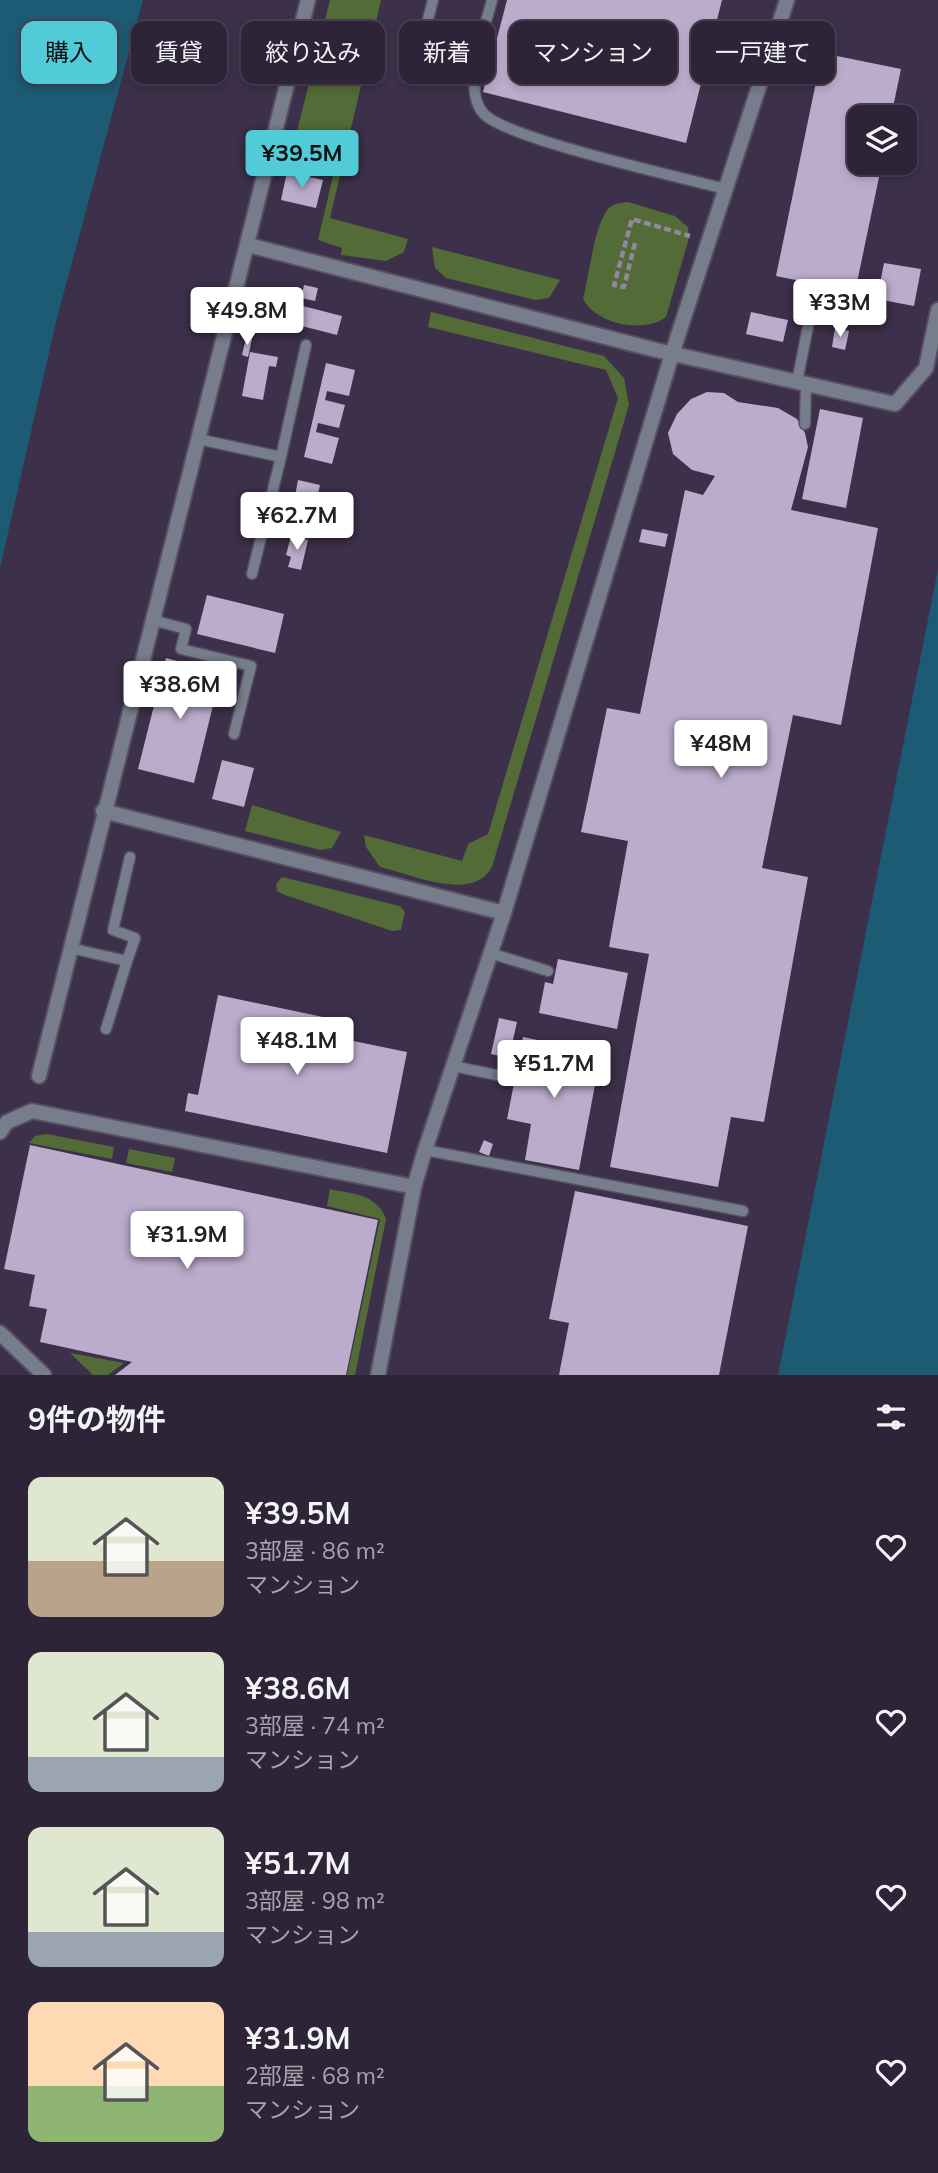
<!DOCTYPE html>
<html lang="ja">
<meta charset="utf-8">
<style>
body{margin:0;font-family:Mulish,"Noto Sans JP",sans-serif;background:#362c40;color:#f1f3f6;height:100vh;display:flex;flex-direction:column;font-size:26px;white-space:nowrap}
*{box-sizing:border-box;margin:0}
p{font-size:23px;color:#a7a4ae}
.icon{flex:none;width:38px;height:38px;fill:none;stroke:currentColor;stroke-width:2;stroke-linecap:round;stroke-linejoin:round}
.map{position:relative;height:1375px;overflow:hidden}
.details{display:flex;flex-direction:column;background:#2e2438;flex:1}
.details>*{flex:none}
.banner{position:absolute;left:21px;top:21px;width:896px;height:63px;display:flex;gap:14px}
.fabs{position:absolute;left:847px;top:105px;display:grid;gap:14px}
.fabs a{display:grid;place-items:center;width:70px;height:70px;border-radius:14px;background:#2e2438;box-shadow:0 4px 10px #0003,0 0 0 2px #494153;font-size:35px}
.price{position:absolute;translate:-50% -60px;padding:0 16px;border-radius:7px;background:#fff;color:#222;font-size:23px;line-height:46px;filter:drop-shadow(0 2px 4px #0008)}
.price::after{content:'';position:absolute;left:50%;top:42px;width:21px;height:16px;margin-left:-10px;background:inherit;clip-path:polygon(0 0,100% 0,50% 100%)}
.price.current{background:#52cbd8;color:#111}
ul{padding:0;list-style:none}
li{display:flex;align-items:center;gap:21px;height:175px;padding:0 28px}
li span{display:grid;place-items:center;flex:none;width:196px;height:140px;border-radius:14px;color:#555}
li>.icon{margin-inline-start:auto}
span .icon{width:84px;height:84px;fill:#fffc;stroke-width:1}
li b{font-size:30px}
h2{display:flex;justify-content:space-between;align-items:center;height:84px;padding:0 28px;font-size:30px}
.chip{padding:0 24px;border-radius:14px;background:#2e2438;box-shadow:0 4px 10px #0003,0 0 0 2px #494153;font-size:24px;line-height:63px}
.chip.current{background:#52cbd8;color:#111}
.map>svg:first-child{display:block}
</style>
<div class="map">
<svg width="938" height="1375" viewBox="0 0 938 1375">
<rect width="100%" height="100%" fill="#3d304a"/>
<path fill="#536b36" d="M330 0H381L330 218 408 239 404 252 386 261 341 255 342 248 318 240 334 172 290 159Z
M628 202 675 216 688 227 689 238 666 317C644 334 596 324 583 299 589 277 594 226 608 209 614 203 621 203 628 202Z
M432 247 560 280 549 298 535 300 446 278 435 268Z
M431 312 604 356 624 378 629 405 492 867C473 903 411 874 380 867L366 847 364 835 462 861 468 844 488 834 618 398 606 370 428 327Z
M252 805 341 832 332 848 320 850 245 831Z
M282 877 400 906 405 912 401 930 392 931 282 894 277 891 276 884Z
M47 1134 114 1147 112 1159 29 1143 35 1136Z
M129 1149 175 1158 172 1172 126 1163Z
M330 1189C353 1194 377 1194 386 1219L355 1375H347L380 1219 327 1206Z
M70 1353 124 1363 108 1375H93Z"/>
<path fill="#1d5a73" d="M0 0H143L57 318 0 568Z
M938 569V1375H778Z"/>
<path fill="#bcaccc" d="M507 0H722L686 143 483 92Z
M822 53 901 69 891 117H859V163H882L855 292 776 276Z
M287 172 323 180 316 208 281 200Z
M884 263 921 269 914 306 877 299Z
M304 285 318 288 315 301 301 298Z
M256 299 274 303 271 317 253 313Z
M291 303 342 316 337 335 286 322Z
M751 312 788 320 783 342 746 334Z
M835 328 849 331 845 350 832 347Z
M246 338 252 339 248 357 242 355Z
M250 352 278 357 276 367 269 366 263 400 242 396Z
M326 363 355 370 349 396 327 391 325 400 345 405 339 428 318 423 316 432 339 438 332 464 304 457Z
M707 392 724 393 738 402 778 408 797 419 805 433 808 447 791 510 878 528 841 725 793 715 762 868 808 877 764 1122 731 1117 718 1187 610 1167 649 954 609 947 628 841 581 832 607 708 640 714 685 490 703 495 715 476 692 470 673 454 668 433 677 414 691 399Z
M820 409 863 418 846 508 802 499Z
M298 480 320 485 316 502 295 496Z
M642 529 668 534 665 547 639 542Z
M291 536 308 540 301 570 288 567 291 557 286 555Z
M207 595 284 614 275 653 197 634Z
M166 658 221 673 194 783 138 769Z
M222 760 254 768 244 807 212 799Z
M558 959 628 973 617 1029 539 1013 545 982 553 984Z
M218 995 323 1017 319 1034 407 1052 387 1153 185 1111 188 1093 198 1095Z
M499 1018 517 1022 509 1058 491 1054Z
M523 1037 601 1053 579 1170 525 1160 531 1124 507 1119Z
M484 1140 493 1144 489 1156 479 1152Z
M30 1145 378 1220 346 1375H115L132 1362 40 1342 47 1309 29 1306 35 1275 4 1269Z
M575 1191 748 1226 719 1375H559L569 1323 549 1319Z"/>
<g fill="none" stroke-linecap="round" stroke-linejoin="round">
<g stroke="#594d65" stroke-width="13">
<path id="lane" d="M492 0C485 28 461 90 484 114 508 139 683 178 726 189
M421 46 433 0
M797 382 815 291
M805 424 806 384
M198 439 281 457 306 345
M252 574 281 457
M152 620 186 629 181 649 251 666 234 734
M70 948 127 961 106 1029
M490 953 548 971
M127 961 135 938 113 930 130 857
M453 1066 506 1077
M425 1150 743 1211"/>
</g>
<g stroke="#594d65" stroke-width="18">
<path id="street" d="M248 245 656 350 895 404 926 368 938 310
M103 811 504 913
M39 1076 308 0
M0 1132 7 1122 32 1111 414 1187
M0 1333 44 1375
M378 1375 414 1187 425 1150 504 913 672 354 787 0"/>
</g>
<path stroke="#92879d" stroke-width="4.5" stroke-dasharray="7 3.5" stroke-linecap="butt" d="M635 243 624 287 614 285 632 219 690 236"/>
<use href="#lane" stroke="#757e8a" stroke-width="10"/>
<use href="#street" stroke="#757e8a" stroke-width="14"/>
</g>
</svg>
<div class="fabs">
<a><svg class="icon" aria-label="layers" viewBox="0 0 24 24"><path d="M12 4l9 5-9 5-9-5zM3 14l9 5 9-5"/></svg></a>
</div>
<b class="price current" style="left:302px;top:190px">¥39.5M</b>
<b class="price" style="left:840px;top:339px">¥33M</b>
<b class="price" style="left:247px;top:347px">¥49.8M</b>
<b class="price" style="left:297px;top:552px">¥62.7M</b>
<b class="price" style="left:180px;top:721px">¥38.6M</b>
<b class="price" style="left:721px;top:780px">¥48M</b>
<b class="price" style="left:297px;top:1077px">¥48.1M</b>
<b class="price" style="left:554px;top:1100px">¥51.7M</b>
<b class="price" style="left:187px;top:1271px">¥31.9M</b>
<div class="banner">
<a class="chip current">購入</a>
<a class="chip">賃貸</a>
<a class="chip">絞り込み</a>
<a class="chip">新着</a>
<a class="chip">マンション</a>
<a class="chip">一戸建て</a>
</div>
</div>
<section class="details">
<h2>9件の物件<svg class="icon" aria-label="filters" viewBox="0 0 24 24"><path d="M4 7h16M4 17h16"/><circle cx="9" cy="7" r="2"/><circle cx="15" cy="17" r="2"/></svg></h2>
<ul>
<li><span style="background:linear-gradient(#dfe7d0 60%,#b9a48a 0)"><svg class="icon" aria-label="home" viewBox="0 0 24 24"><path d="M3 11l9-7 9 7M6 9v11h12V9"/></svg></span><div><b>¥39.5M</b><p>3部屋 · 86 m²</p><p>マンション</p></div><svg class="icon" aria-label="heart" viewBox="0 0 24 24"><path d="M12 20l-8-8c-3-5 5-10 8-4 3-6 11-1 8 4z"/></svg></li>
<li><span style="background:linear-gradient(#dfe7d0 75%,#9aa5b1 0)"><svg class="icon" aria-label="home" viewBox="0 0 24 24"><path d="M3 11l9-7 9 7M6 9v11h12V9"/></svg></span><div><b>¥38.6M</b><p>3部屋 · 74 m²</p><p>マンション</p></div><svg class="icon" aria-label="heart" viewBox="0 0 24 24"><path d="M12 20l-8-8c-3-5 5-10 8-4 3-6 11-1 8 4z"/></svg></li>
<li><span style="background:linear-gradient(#dfe7d0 75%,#9aa5b1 0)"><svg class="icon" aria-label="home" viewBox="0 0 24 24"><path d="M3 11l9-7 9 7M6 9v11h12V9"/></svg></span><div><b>¥51.7M</b><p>3部屋 · 98 m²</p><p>マンション</p></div><svg class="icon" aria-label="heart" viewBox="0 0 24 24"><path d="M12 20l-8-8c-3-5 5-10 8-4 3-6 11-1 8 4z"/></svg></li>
<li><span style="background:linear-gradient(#ffd9b3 60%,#8fb573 0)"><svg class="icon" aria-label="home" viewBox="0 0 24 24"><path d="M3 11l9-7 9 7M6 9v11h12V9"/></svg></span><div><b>¥31.9M</b><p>2部屋 · 68 m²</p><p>マンション</p></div><svg class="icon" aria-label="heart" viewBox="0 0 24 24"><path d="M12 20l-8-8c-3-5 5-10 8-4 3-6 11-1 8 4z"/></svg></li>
</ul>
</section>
